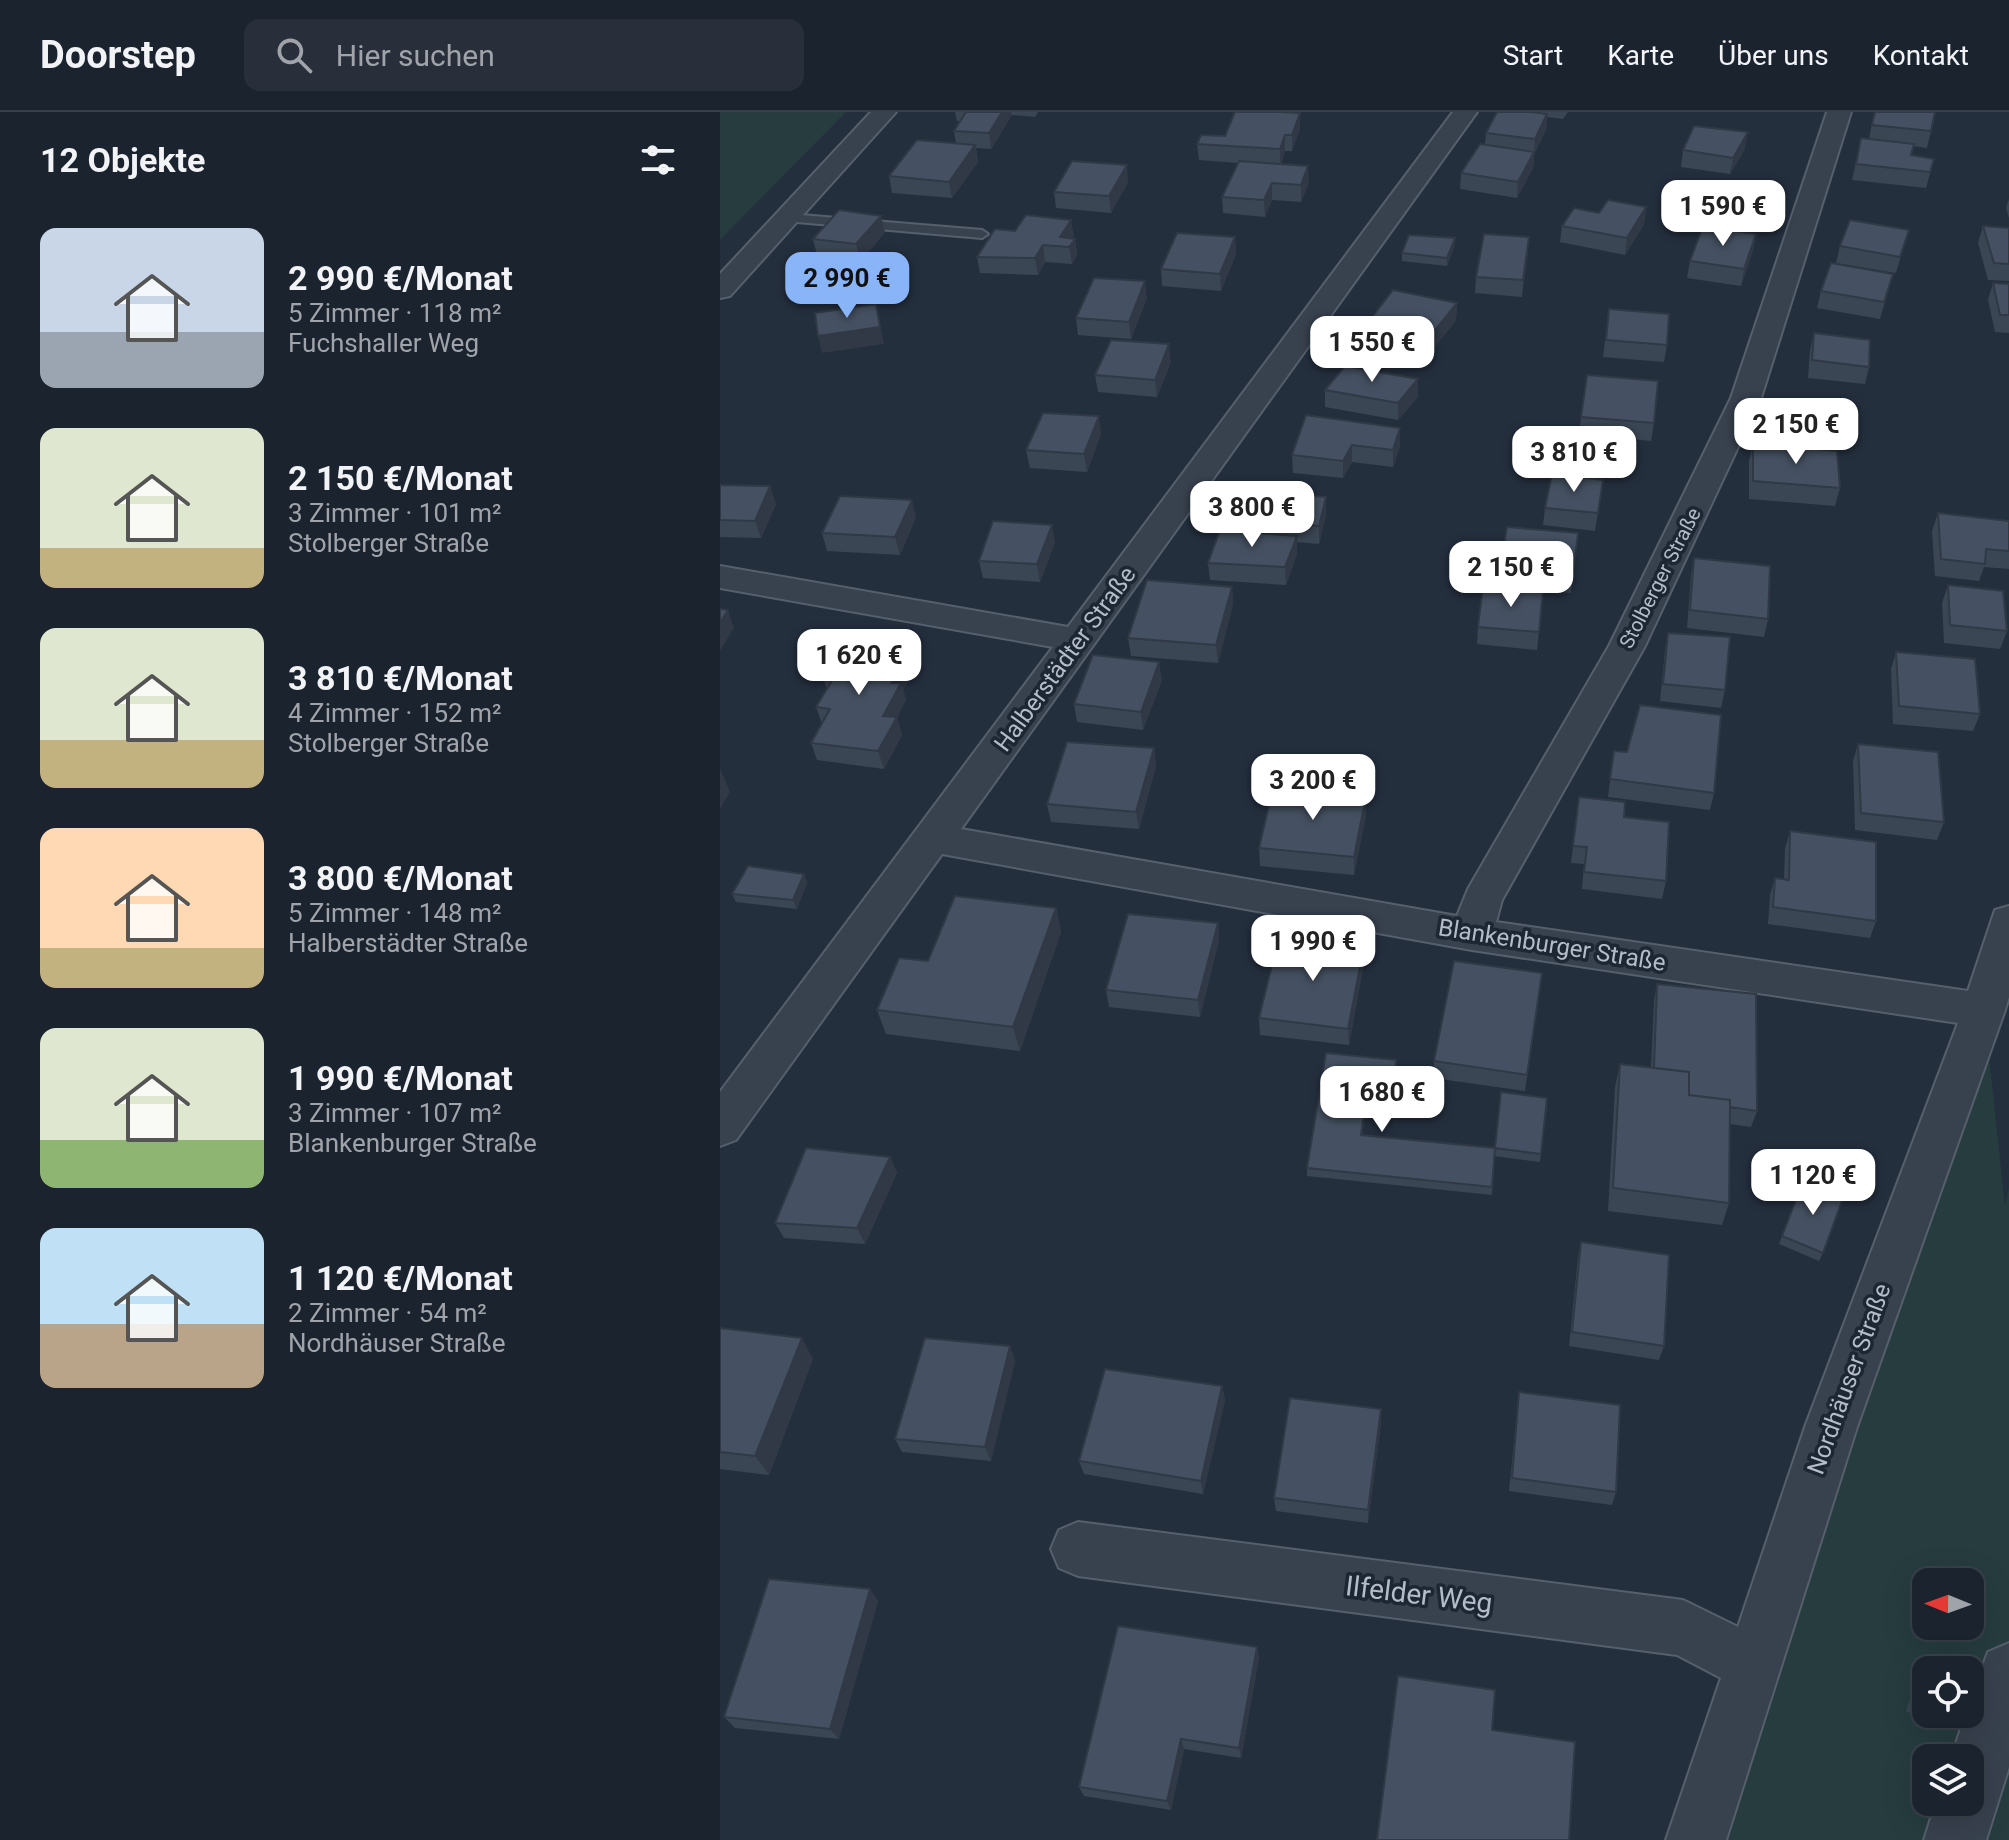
<!DOCTYPE html>
<html lang="de">
<meta charset="utf-8">
<style>
body{margin:0;font-family:Roboto,sans-serif;background:#282f3a;color:#f1f3f6;height:100vh;display:flex;flex-direction:column;font-size:30px;white-space:nowrap}
*{box-sizing:border-box;margin:0}
p{font-size:26px;color:#a0a4aa}
.icon{flex:none;width:44px;height:44px;fill:none;stroke:currentColor;stroke-width:2;stroke-linecap:round;stroke-linejoin:round}
.map{position:relative;flex:1;overflow:hidden}
.sheet{display:flex;flex-direction:column;background:#1b232e;width:720px}
.sheet>*{flex:none}
.needle{width:52px;rotate:271deg}
.tools{position:absolute;left:1192px;top:1456px;display:grid;gap:16px}
.tools a{display:grid;place-items:center;width:72px;height:72px;border-radius:16px;background:#1b232e;box-shadow:0 8px 32px #0002,0 0 0 2px #39404a;font-size:40px}
.price{position:absolute;translate:-50% -68px;padding:0 18px;border-radius:16px;background:#fff;color:#222;font-size:26px;line-height:52px;filter:drop-shadow(0 2px 4px #0008)}
.price::after{content:'';position:absolute;left:50%;top:48px;width:24px;height:18px;margin-left:-12px;background:inherit;clip-path:polygon(0 0,100% 0,50% 100%)}
.price.selected{background:#8ab4f8;color:#111}
ul{padding:0;list-style:none}
li{display:flex;align-items:center;gap:24px;height:200px;padding:0 40px}
li span{display:grid;place-items:center;flex:none;width:224px;height:160px;border-radius:16px;color:#555}
li>.icon{margin-inline-start:auto}
span .icon{width:96px;height:96px;fill:#fffc;stroke-width:1}
li b{font-size:34px}
h2{display:flex;justify-content:space-between;align-items:center;height:96px;padding:0 40px;font-size:34px}
header{display:flex;align-items:center;gap:48px;box-sizing:border-box;height:112px;padding:0 40px;background:#1b232e;border-bottom:2px solid #39404a}
header strong{font-size:38px}
nav{display:flex;gap:44px;margin-inline-start:auto;font-size:28px}
.search{width:560px;height:72px;background:#282f3a;display:flex;align-items:center;gap:20px;box-sizing:border-box;padding:0 28px;border-radius:16px;color:#a0a4aa;font-size:30px}
main{display:flex;flex:1;min-height:0}
.map>svg:first-child{display:block}
</style>
<header>
<strong>Doorstep</strong>
<div class="search"><svg class="icon" aria-label="search" viewBox="0 0 24 24"><circle cx="10" cy="10" r="6"/><path d="M15 15l6 6"/></svg>Hier suchen</div>
<nav><a>Start</a><a>Karte</a><a>Über uns</a><a>Kontakt</a></nav>
</header>
<main>
<section class="sheet">
<h2>12 Objekte<svg class="icon" aria-label="filters" viewBox="0 0 24 24"><path d="M4 7h16M4 17h16"/><circle cx="9" cy="7" r="2"/><circle cx="15" cy="17" r="2"/></svg></h2>
<ul>
<li><span style="background:linear-gradient(#c9d6e8 65%,#9aa5b1 0)"><svg class="icon" aria-label="home" viewBox="0 0 24 24"><path d="M3 11l9-7 9 7M6 9v11h12V9"/></svg></span><div><b>2 990 €/Monat</b><p>5 Zimmer · 118 m²</p><p>Fuchshaller Weg</p></div></li>
<li><span style="background:linear-gradient(#dfe7d0 75%,#c2b280 0)"><svg class="icon" aria-label="home" viewBox="0 0 24 24"><path d="M3 11l9-7 9 7M6 9v11h12V9"/></svg></span><div><b>2 150 €/Monat</b><p>3 Zimmer · 101 m²</p><p>Stolberger Straße</p></div></li>
<li><span style="background:linear-gradient(#dfe7d0 70%,#c2b280 0)"><svg class="icon" aria-label="home" viewBox="0 0 24 24"><path d="M3 11l9-7 9 7M6 9v11h12V9"/></svg></span><div><b>3 810 €/Monat</b><p>4 Zimmer · 152 m²</p><p>Stolberger Straße</p></div></li>
<li><span style="background:linear-gradient(#ffd9b3 75%,#c2b280 0)"><svg class="icon" aria-label="home" viewBox="0 0 24 24"><path d="M3 11l9-7 9 7M6 9v11h12V9"/></svg></span><div><b>3 800 €/Monat</b><p>5 Zimmer · 148 m²</p><p>Halberstädter Straße</p></div></li>
<li><span style="background:linear-gradient(#dfe7d0 70%,#8fb573 0)"><svg class="icon" aria-label="home" viewBox="0 0 24 24"><path d="M3 11l9-7 9 7M6 9v11h12V9"/></svg></span><div><b>1 990 €/Monat</b><p>3 Zimmer · 107 m²</p><p>Blankenburger Straße</p></div></li>
<li><span style="background:linear-gradient(#bfe0f5 60%,#b9a48a 0)"><svg class="icon" aria-label="home" viewBox="0 0 24 24"><path d="M3 11l9-7 9 7M6 9v11h12V9"/></svg></span><div><b>1 120 €/Monat</b><p>2 Zimmer · 54 m²</p><p>Nordhäuser Straße</p></div></li>
</ul>
</section>
<div class="map">
<svg width="1289" height="1728" viewBox="0 0 1289 1728">
<rect width="100%" height="100%" fill="#242f3e"/>
<path fill="#263c3f" fill-rule="evenodd" d="M0 0H126L0 128Z
M1264 898 1285 1094 1289 1076V1728H976ZM1206 1470H1250V1514H1206ZM1206 1558H1250V1602H1206ZM1206 1646H1250V1690H1206Z"/>
<g fill="none" stroke-linecap="round" stroke-linejoin="round">
<g stroke="#565f6c" stroke-width="4">
<path id="service" d="M69 102 262 118 268 122 262 126 65 109V103Z"/>
</g>
<g stroke="#565f6c" stroke-width="4">
<path id="minor" d="M151 0H176L10 184 0 186V162Z
M733 0H757L241 717 737 804 748 777 889 534 1011 286 1107 0H1131L1041 286 925 534 782 788 776 810 1248 879 1275 798 1289 794V885L1285 898 1137 1315 1006 1728H946L1001 1566 957 1543 358 1464 339 1456 331 1437 339 1418 358 1410 963 1488 1018 1515 1085 1315 1238 911 752 838 222 742 16 1028 0 1034V980L333 535 0 476V454L348 515Z"/>
</g>
<g stroke="#565f6c" stroke-width="4">
<path id="tertiary" d="M1289 1531V1655L1266 1728H1204L1216 1690H1250V1646H1231L1246 1602H1250V1589L1268 1540Z"/>
</g>
<use href="#service" fill="#38414e" fill-rule="evenodd"/>
<use href="#minor" fill="#38414e" fill-rule="evenodd"/>
<use href="#tertiary" fill="#38414e" fill-rule="evenodd"/>
</g>
<path fill="#3b4654" d="M235 0H318L315 5 292 3 271 37 256 36 258 50 232 86 172 81 169 64 236 32 234 19 240 9H237Z
M777 0H848L843 7 827 5 826 18 814 43 813 56 797 86 740 77 741 61 765 32 766 21Z
M1154 0 1211 19 1207 36 1193 34 1191 43 1214 47 1206 76 1132 68 1141 26 1149 27Z
M580 17 572 39H565L561 52 589 70 581 90 552 88 545 105 503 101 502 85 518 51 479 48 477 32 505 24Z
M1025 37 1010 62 961 55 963 38Z
M408 70 391 101 336 96 334 80Z
M1289 87V106L1286 96Z
M926 95 924 112 905 143 840 130 842 114 879 101Z
M1263 114 1289 116V169L1268 168 1258 131Z
M165 120 141 149 97 143 93 127Z
M1036 122 1033 138 1021 174 967 166 970 149Z
M354 124 352 126 355 127 357 143 352 152 325 150 318 163 260 161 257 145Z
M515 125 516 142 501 179 442 174 441 157Z
M809 125 802 185 755 181 756 165Z
M735 126 734 135 727 154 682 149V141Z
M1120 134H1184L1176 161 1116 151Z
M1173 162 1160 207 1097 196 1101 179Z
M1273 171 1289 172V221L1275 220 1268 188Z
M427 186 411 227 358 223 356 206Z
M737 191 736 208 708 244 646 230V213Z
M889 197 947 233 944 250 883 245Z
M1094 221 1149 255 1145 272 1088 266 1090 238Z
M451 250 437 285 378 280 375 263Z
M605 278 698 285 678 308 605 295Z
M861 305 934 311 931 329 859 322Z
M680 316V334L673 355 632 350 623 366 573 361 572 343Z
M381 322 367 360 310 356 306 338Z
M1033 332 1120 376 1115 394 1029 387V349Z
M883 368 875 419 823 413 825 396Z
M0 373 56 392 41 426 0 425Z
M1218 401 1289 409V457L1264 455 1259 469 1215 464 1212 419Z
M606 403 599 432 577 430V442L566 473 490 468 488 451 513 419 512 407Z
M196 405 180 443 107 439 102 421Z
M858 421 851 481 779 474 780 456Z
M335 430 320 470 263 466 259 449Z
M974 446 1048 507 1044 525 967 516 971 463Z
M1228 473 1287 519 1280 537 1224 531 1222 491Z
M512 475 513 492 498 551 411 544 408 526Z
M823 479 817 538 757 532 758 515Z
M948 521 1005 578 1001 596 940 589 945 538Z
M1176 540 1260 602 1253 619 1173 612 1171 557Z
M194 559 183 578 186 588 177 605 182 623 164 657 97 648 91 631 102 612 96 595 107 577 101 561Z
M442 568 423 618 357 610 354 592Z
M1138 632 1224 710 1217 728 1135 718 1133 649Z
M434 636 436 654 419 717 331 710 327 692Z
M894 639 907 640 994 681 990 698 888 685Z
M859 685 946 769 942 787 862 777 864 752 851 751Z
M646 702 634 763 540 754 539 736Z
M1070 719 1156 809 1150 826 1048 812 1050 783 1055 766 1064 767 1065 737Z
M84 762 87 771 77 797 16 790 12 782Z
M336 796 341 820 300 939 166 922 157 898 208 849Z
M498 811 499 828 480 905 389 895 386 878Z
M644 851 629 933 540 923 539 906Z
M822 861 805 979 713 966 714 949Z
M937 872 1037 999 1031 1015 1010 1012 1009 1091 1002 1113 888 1099 895 975 900 952 931 955 934 888Z
M606 941 676 957 674 970 650 968 642 1023 821 1042 820 1050 774 1044 772 1083 587 1064V1056Z
M170 1045 177 1061 145 1132 64 1126 55 1111Z
M1083 1070 1103 1141 1099 1149 1059 1132Z
M861 1130 944 1234 939 1248 849 1234 858 1145Z
M0 1216 93 1247 49 1363 0 1357Z
M290 1234 295 1249 271 1349 182 1340 175 1327Z
M502 1274 505 1288 483 1382 364 1362 359 1349Z
M799 1280 896 1380 892 1393 789 1379Z
M661 1311 648 1411 556 1399 554 1386Z
M158 1489 119 1627 15 1616 4 1605Z
M537 1535 539 1546 521 1646 464 1637 451 1698 364 1684 359 1675Z
M1205 1554 1216 1607 1211 1612 1186 1599 1200 1559Z"/>
<path fill="#303945" d="M282 0H291L292 3 271 37 269 21Z
M580 1V17L572 39V23Z
M827 2 826 18 814 43 813 56 797 86 798 70 814 40 815 27Z
M1028 20 1025 37 1010 62 1013 46Z
M565 23V39L560 53V37Z
M255 33 258 50 232 86 229 70Z
M407 53 408 70 391 101 389 84Z
M588 54 589 70 581 90V73Z
M552 71V88L545 105 544 88Z
M926 95 924 112 905 143 907 126Z
M161 104 165 120 141 149 136 132Z
M351 108 354 124 347 135 340 125Z
M1036 122 1033 138 1021 174 1024 157Z
M515 125 516 142 501 179 500 162Z
M809 125 808 142 802 185 803 168Z
M735 126 734 135 727 154V146Z
M355 127 357 143 352 152 349 135Z
M323 133 325 150 318 163 315 146Z
M425 169 427 186 411 227 409 210Z
M737 191 736 208 708 244V227Z
M156 192 164 232 102 241 98 224Z
M449 232 451 250 437 285 435 268Z
M698 267V285L678 308V291Z
M379 304 381 322 367 360 364 342Z
M680 316V334L673 355V338Z
M632 333V350L623 366V349Z
M50 374 56 392 41 426 35 409Z
M606 385V403L599 432V414Z
M192 388 196 405 180 443 175 425Z
M332 413 335 430 320 470 317 452Z
M577 424V442L566 473 565 455Z
M512 475 513 492 498 551 496 533Z
M8 498 14 516 0 539V511Z
M189 541 194 559 183 578 186 588 177 605 182 623 164 657 158 639 163 604 172 571Z
M439 550 442 568 423 618 421 600Z
M434 636 436 654 419 717 416 700Z
M0 656 10 680 0 697Z
M646 684V702L634 763V745Z
M84 762 87 771 77 797 73 788Z
M336 796 341 820 300 939 293 915Z
M498 811 499 828 480 905 478 888Z
M644 834V851L629 933 628 917Z
M650 959V968L641 1031V1023Z
M170 1045 177 1061 145 1132 137 1116Z
M82 1226 93 1247 49 1363 35 1344Z
M290 1234 295 1249 271 1349 265 1335Z
M502 1274 505 1288 483 1382 481 1369Z
M661 1297V1311L648 1411V1398Z
M150 1477 158 1489 119 1627 110 1617Z
M537 1535 539 1546 521 1646 519 1636Z
M461 1627 464 1637 451 1698 447 1689Z"/>
<path fill="#455162" stroke="#303945" stroke-width="2" d="M246 0H282L269 21 234 19Z
M515 0H560L580 1 572 23H565L560 37 477 32 481 23 505 24Z
M777 0H811L827 2 815 27 766 21Z
M1155 0H1215L1211 19 1152 13Z
M974 14 1028 20 1013 46 963 38Z
M1141 26 1194 32 1191 43 1214 47 1210 60 1136 52Z
M197 28 255 33 229 70 169 64Z
M760 32 814 40 798 70 741 61Z
M352 49 407 53 389 84 334 80Z
M519 49 588 54 581 73 552 71 544 88 502 85Z
M888 88 926 95 907 126 842 114 854 96 879 101Z
M119 98 161 104 136 132 93 127Z
M306 103 351 108 340 125 355 127 349 135 323 133 315 146 257 145 275 117 295 119Z
M1130 108 1189 118 1180 145 1120 134Z
M983 114 1036 122 1024 157 970 149Z
M1263 114 1289 116V152L1274 151Z
M457 121 515 125 500 162 441 157Z
M764 122 809 125 803 168 756 165Z
M689 123 735 126 727 146 682 141Z
M1111 151 1173 162 1164 190 1101 179Z
M374 166 425 169 409 210 356 206Z
M1273 171 1289 172V203H1280Z
M673 178 737 191 708 227 646 213Z
M156 192 160 215 98 224 95 201Z
M889 197 949 202 947 233 886 228Z
M1094 221 1150 228 1149 255 1092 248Z
M391 228 449 232 435 268 375 263Z
M625 254 698 267 678 291 605 278Z
M867 263 938 269 934 311 861 305Z
M323 301 379 304 364 342 306 338Z
M586 303 680 316 673 338 632 333 623 349 572 343Z
M1033 332 1117 339 1120 376 1033 369Z
M832 362 883 368 878 401 825 396Z
M0 373 50 374 35 409 0 408Z
M521 378 606 385 599 414 512 407Z
M120 384 192 388 175 425 102 421Z
M1218 401 1289 409V439L1266 437 1265 452 1221 447Z
M273 409 332 413 317 452 259 449Z
M787 415 858 421 853 463 780 456Z
M500 418 577 424 565 455 488 451Z
M974 446 1050 454 1048 507 970 498Z
M427 468 512 475 496 533 408 526Z
M1228 473 1283 479 1287 519 1230 513Z
M763 474 823 479 819 520 758 515Z
M0 497 8 498 0 511Z
M948 521 1010 525 1005 578 943 572Z
M120 531 189 541 172 571H181L163 604 177 605 158 639 91 631 110 597 96 595 116 562 101 561Z
M1176 540 1255 547 1260 602 1179 594Z
M373 543 439 550 421 600 354 592Z
M920 593 1001 603 994 681 890 667 894 639 907 640Z
M347 630 434 636 416 700 327 692Z
M1138 632 1218 640 1224 710 1141 701Z
M553 676 646 684 634 745 539 736Z
M859 685 905 690 904 705 949 710 946 769 864 760 867 735 853 734Z
M1070 719 1156 730V809L1053 795 1055 766 1069 768Z
M28 754 84 762 73 788 12 782Z
M235 784 336 796 293 915 157 898 179 846 208 849Z
M408 802 498 811 478 888 386 878Z
M559 825 644 834 628 917 539 906Z
M734 849 822 861 807 963 714 949Z
M937 872 1036 882 1037 999 1010 995V988L969 983V960L934 956Z
M606 941 676 948 675 962 650 959 641 1023 775 1036 772 1075 587 1056Z
M900 952 969 960V983L1010 988 1009 1091 893 1076Z
M781 980 827 986 821 1042 775 1036Z
M86 1036 170 1045 137 1116 55 1111Z
M1083 1070 1123 1086 1103 1141 1062 1124Z
M861 1130 949 1143 944 1234 852 1220Z
M0 1216 82 1226 35 1344 0 1340Z
M205 1226 290 1234 265 1335 175 1327Z
M385 1257 502 1274 481 1369 359 1349Z
M799 1280 900 1293 896 1380 792 1366Z
M570 1286 661 1297 648 1398 554 1386Z
M49 1467 150 1477 110 1617 4 1605Z
M398 1514 537 1535 519 1636 461 1627 447 1689 359 1675Z
M1205 1554 1213 1558H1206V1602L1191 1594Z
M678 1564 775 1578 772 1618 855 1630 849 1728H657Z
M1206 1602H1217L1216 1607Z"/>
<g text-anchor="middle" stroke-width="7" stroke-linejoin="round" paint-order="stroke">
<g font-size="20" fill="#b4bcc9" stroke="#1d2633">
<text transform="translate(940 466) rotate(-63)" y="7">Stolberger Straße</text>
</g>
<g font-size="24" fill="#b4bcc9" stroke="#1d2633">
<text transform="translate(345 547) rotate(-54)" y="8">Halberstädter Straße</text>
<text transform="translate(832 833) rotate(9)" y="8">Blankenburger Straße</text>
<text transform="translate(1129 1267) rotate(-70)" y="8">Nordhäuser Straße</text>
</g>
<g font-size="28" fill="#b4bcc9" stroke="#1d2633">
<text transform="translate(699 1482) rotate(7)" y="10">Ilfelder Weg</text>
</g>
</g>
</svg>
<div class="tools">
<a><svg class="needle" viewBox="-14 -14 28 28"><path d="M0-13l5 13h-10z" fill="#e53935"/><path d="M0 13l5-13h-10z" fill="#a0a4aa"/></svg></a>
<a><svg class="icon" aria-label="locate" viewBox="0 0 24 24"><circle cx="12" cy="12" r="6"/><path d="M12 2v4M12 18v4M2 12h4M18 12h4"/></svg></a>
<a><svg class="icon" aria-label="layers" viewBox="0 0 24 24"><path d="M12 4l9 5-9 5-9-5zM3 14l9 5 9-5"/></svg></a>
</div>
<b class="price" style="left:1003px;top:136px">1 590 €</b>
<b class="price selected" style="left:127px;top:208px">2 990 €</b>
<b class="price" style="left:652px;top:272px">1 550 €</b>
<b class="price" style="left:1076px;top:354px">2 150 €</b>
<b class="price" style="left:854px;top:382px">3 810 €</b>
<b class="price" style="left:532px;top:437px">3 800 €</b>
<b class="price" style="left:791px;top:497px">2 150 €</b>
<b class="price" style="left:139px;top:585px">1 620 €</b>
<b class="price" style="left:593px;top:710px">3 200 €</b>
<b class="price" style="left:593px;top:871px">1 990 €</b>
<b class="price" style="left:662px;top:1022px">1 680 €</b>
<b class="price" style="left:1093px;top:1105px">1 120 €</b>
</div>
</main>
